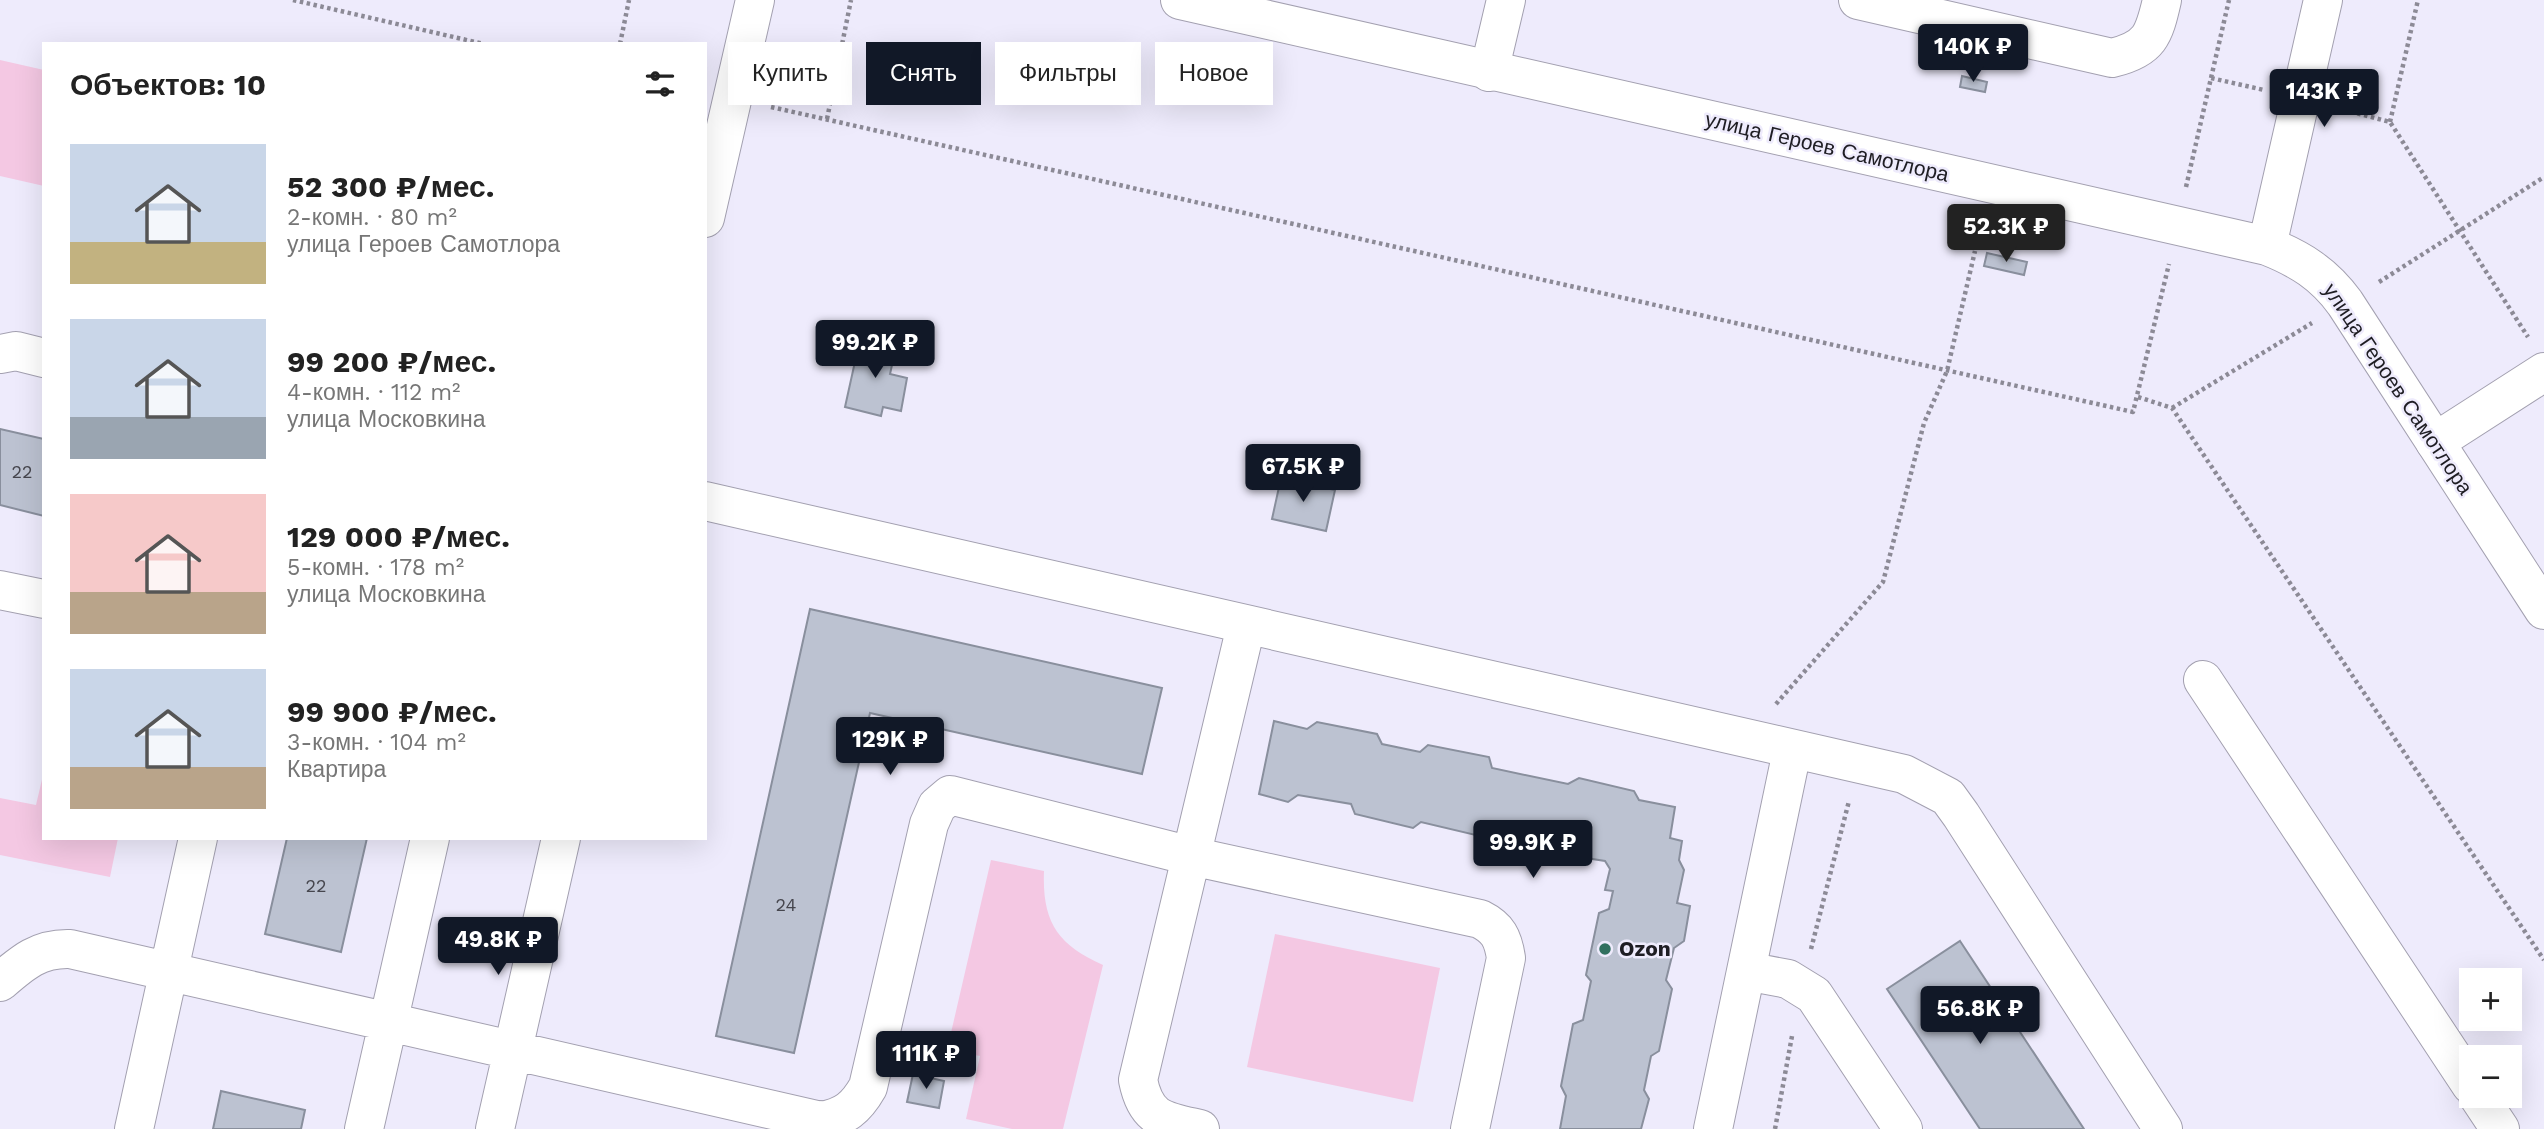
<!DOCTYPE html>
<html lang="ru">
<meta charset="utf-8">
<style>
body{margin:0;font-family:"Work Sans",sans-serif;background:#f6f6f6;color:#222;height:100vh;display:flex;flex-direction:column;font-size:26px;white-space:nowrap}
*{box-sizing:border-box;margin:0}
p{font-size:23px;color:#767676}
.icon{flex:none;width:38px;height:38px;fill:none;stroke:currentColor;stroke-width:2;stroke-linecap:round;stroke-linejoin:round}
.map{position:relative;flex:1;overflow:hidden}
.drawer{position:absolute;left:42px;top:42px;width:665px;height:798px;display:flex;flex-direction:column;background:#fff;border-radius:0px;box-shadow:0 7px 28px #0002}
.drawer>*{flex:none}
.top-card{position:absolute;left:728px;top:42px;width:665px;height:63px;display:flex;gap:14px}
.controls{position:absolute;left:2459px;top:968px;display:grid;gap:14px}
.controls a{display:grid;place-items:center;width:63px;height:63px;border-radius:0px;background:#fff;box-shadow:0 7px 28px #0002;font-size:35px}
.price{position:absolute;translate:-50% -60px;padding:0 16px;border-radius:7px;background:#111827;color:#fff;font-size:23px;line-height:46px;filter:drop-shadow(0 2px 4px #0008)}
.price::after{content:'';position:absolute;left:50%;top:42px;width:21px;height:16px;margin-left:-10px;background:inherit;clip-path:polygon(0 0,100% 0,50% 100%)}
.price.on{background:#222;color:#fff}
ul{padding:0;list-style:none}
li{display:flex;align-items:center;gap:21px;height:175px;padding:0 28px}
li span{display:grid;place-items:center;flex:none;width:196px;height:140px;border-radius:0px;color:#555}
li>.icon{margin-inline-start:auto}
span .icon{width:84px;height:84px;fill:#fffc;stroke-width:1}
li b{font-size:30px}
h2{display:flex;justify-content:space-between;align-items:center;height:84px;padding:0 28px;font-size:30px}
.chip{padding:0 24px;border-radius:0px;background:#fff;box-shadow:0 7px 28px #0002;font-size:24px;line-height:63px}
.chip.on{background:#111827;color:#fff}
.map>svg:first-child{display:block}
</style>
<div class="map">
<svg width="2544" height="1129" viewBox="0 0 2544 1129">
<rect width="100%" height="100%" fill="#eeebfc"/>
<path fill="#f4c8e3" d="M0 60 44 70V186L0 176Z
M44 771V838H118L110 877 0 855V798L36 805Z
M991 860 1044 871C1042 921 1057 945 1103 965L1063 1129H1012L966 1119 980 1056 947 1050Z
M1275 934 1440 968 1413 1102 1247 1067Z"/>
<path fill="#bcc2d1" stroke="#898f9d" stroke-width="2" d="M1962 76 1987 82 1985 92 1960 87Z
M1987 253 2027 262 2024 275 1984 266Z
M860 339 896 347 890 374 907 378 901 411 883 407 881 416 845 407Z
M0 429 44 439V516L0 505Z
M1281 478 1335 490 1326 531 1272 519Z
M810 609 1162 688 1142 774 870 713 794 1053 716 1036Z
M1274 721 1307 729 1317 722 1377 734 1382 744 1420 752 1428 745 1489 757 1492 768 1568 784 1579 778 1634 791 1639 800 1675 807 1670 838 1682 841 1679 860 1684 870 1677 903 1690 906 1684 941 1674 948 1666 980 1672 989 1659 1051 1651 1056 1644 1090 1649 1099 1641 1129H1560L1566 1096 1561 1086 1573 1024 1583 1020 1591 981 1586 975 1599 913 1609 909 1613 891 1605 890 1610 869 1605 861 1554 853 1544 858 1481 844 1476 835 1421 822 1413 828 1355 814 1351 804 1298 795 1288 802 1259 794Z
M287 838H367L341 952 265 934Z
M1960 941 2084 1129H1980L1887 989Z
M913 1074 944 1081 939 1108 907 1102Z
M221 1091 305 1110 301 1129H213Z"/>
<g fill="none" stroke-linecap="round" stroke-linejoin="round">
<g stroke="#a3a0b0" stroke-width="40">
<path id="minor" d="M1858 0 2112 58C2150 49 2154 35 2162 0
M1489 72 1506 0
M705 218 755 0
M0 354 16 351 44 358
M2435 442 2544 372
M705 501 1904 774 1948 797 1961 815 2163 1129
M0 590 44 599
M2203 680 2471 1085
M1746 971 1788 979 1814 995 1903 1129
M0 982C23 962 39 948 70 949L821 1121C845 1117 856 1108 868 1087L929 824 937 806 950 795 1191 856 1480 919C1498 928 1503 938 1506 958L1470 1129
M2478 1096 2500 1129
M134 1129 198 838
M364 1129 430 838
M495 1129 561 838
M1200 1129C1164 1121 1146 1120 1138 1080L1246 626
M1713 1129 1792 751"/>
</g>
<g stroke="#a3a0b0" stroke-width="40">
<path id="major" d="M1180 0 2267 246C2300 259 2324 274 2345 303L2544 610
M2267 246 2323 0"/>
</g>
<path stroke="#8c8a96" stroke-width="4.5" stroke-dasharray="3.5 3.5" stroke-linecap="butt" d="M293 0 484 44
M620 44 629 0
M2211 78 2229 0
M771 107 2133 412 2169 264
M2337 108 2390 122 2528 337
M827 119 851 0
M2390 122 2418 0
M2186 187 2211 78 2264 90
M2379 282 2544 177
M2138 397 2172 408 2544 960
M2172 408 2312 323
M1776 704 1883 582 1924 423 1947 371 1975 251
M1811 949 1849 801
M1775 1129 1792 1036"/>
<use href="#minor" stroke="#fff" stroke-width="38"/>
<use href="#major" stroke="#fff" stroke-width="38"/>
</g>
<circle fill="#31705f" stroke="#eeebfc" stroke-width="2.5" cx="1605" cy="949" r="7"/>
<g text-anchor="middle" stroke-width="5" stroke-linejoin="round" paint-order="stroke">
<g font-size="18" fill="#46464e">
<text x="22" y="478">22</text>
<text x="316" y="892">22</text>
<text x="786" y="911">24</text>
</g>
<g font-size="21" fill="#1e1d23" stroke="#eeebfc">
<text transform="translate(1827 147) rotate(13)" y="7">улица Героев Самотлора</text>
<text transform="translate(2398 389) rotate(56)" y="7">улица Героев Самотлора</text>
</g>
<g font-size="21" font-weight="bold" fill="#1e1d23" stroke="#eeebfc" text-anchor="start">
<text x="1619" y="956">Ozon</text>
</g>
</g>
</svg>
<div class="controls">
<a>+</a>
<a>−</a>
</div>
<b class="price" style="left:1973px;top:84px">140K ₽</b>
<b class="price" style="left:2324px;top:129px">143K ₽</b>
<b class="price on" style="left:2006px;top:264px">52.3K ₽</b>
<b class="price" style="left:875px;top:380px">99.2K ₽</b>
<b class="price" style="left:1303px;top:504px">67.5K ₽</b>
<b class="price" style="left:890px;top:777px">129K ₽</b>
<b class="price" style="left:1533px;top:880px">99.9K ₽</b>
<b class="price" style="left:498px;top:977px">49.8K ₽</b>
<b class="price" style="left:1980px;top:1046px">56.8K ₽</b>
<b class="price" style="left:926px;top:1091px">111K ₽</b>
<div class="top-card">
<a class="chip">Купить</a>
<a class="chip on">Снять</a>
<a class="chip">Фильтры</a>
<a class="chip">Новое</a>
</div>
<section class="drawer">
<h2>Объектов: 10<svg class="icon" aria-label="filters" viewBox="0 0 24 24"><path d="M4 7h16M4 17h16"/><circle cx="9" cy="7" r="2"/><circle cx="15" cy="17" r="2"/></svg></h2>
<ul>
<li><span style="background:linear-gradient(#c9d6e8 70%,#c2b280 0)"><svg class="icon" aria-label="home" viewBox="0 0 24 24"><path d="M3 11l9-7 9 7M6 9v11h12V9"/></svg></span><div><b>52 300 ₽/мес.</b><p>2-комн. · 80 m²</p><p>улица Героев Самотлора</p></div></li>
<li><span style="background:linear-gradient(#c9d6e8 70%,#9aa5b1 0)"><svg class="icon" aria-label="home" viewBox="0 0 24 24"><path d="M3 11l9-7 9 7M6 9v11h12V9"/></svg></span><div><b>99 200 ₽/мес.</b><p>4-комн. · 112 m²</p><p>улица Московкина</p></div></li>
<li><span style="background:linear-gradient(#f6c9c9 70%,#b9a48a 0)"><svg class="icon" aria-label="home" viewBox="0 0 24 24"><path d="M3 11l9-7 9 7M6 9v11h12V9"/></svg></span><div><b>129 000 ₽/мес.</b><p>5-комн. · 178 m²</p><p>улица Московкина</p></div></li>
<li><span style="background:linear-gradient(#c9d6e8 70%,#b9a48a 0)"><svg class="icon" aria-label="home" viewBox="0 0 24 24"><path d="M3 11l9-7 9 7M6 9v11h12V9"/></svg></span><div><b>99 900 ₽/мес.</b><p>3-комн. · 104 m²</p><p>Квартира</p></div></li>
</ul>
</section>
</div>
